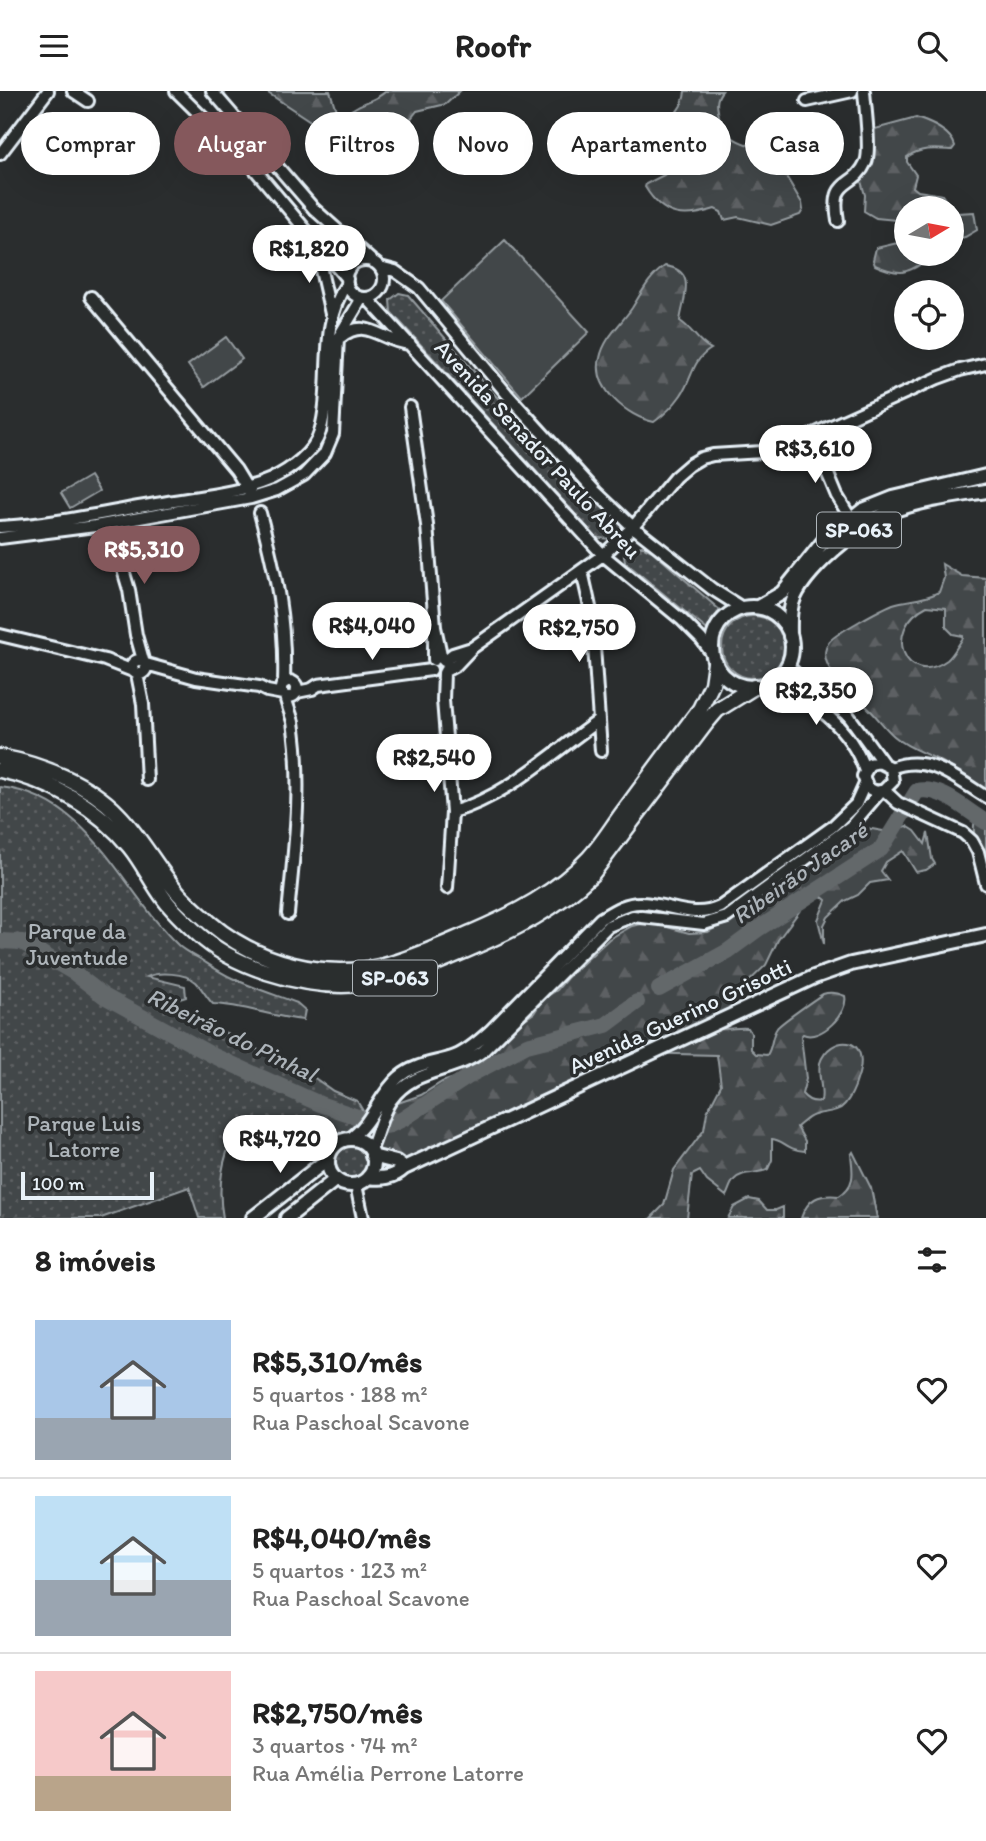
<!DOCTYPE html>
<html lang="pt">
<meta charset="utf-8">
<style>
body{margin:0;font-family:Itim,sans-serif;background:#f6f6f6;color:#222;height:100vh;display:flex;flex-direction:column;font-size:26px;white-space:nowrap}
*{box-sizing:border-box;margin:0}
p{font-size:23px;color:#767676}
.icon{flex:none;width:38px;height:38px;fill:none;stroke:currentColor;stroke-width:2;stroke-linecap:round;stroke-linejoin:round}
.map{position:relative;height:1127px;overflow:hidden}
.sheet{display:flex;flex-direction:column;background:#fff;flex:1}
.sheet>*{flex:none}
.top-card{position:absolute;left:21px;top:21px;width:945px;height:63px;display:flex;gap:14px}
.needle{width:46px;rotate:80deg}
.controls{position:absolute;left:894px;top:105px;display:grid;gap:14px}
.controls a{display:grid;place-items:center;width:70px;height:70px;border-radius:50%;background:#fff;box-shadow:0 7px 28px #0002;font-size:35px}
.scale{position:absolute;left:21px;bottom:18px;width:133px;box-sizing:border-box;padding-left:7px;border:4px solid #e8f1f8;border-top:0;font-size:19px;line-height:24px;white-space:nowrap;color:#e8f1f8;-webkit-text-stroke:5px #2a2d2e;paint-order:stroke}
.price{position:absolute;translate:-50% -60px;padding:0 16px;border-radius:24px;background:#fff;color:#222;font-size:23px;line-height:46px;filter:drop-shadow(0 2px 4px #0008)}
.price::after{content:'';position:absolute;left:50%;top:42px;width:21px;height:16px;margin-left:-10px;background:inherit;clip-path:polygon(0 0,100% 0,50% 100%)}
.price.active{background:#85585c;color:#fff}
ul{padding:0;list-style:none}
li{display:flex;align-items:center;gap:21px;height:175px;padding:0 35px}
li+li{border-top:2px solid #e0e0e0}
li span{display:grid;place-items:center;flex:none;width:196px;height:140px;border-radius:0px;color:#555}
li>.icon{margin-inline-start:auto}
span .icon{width:84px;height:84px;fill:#fffc;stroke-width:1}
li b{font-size:30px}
h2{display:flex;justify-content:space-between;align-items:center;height:84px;padding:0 35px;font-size:30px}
.chip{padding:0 24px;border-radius:32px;background:#fff;box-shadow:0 7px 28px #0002;font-size:24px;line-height:63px}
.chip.active{background:#85585c;color:#fff}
header{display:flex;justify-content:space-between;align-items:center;height:91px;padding:0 35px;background:#fff;font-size:32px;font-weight:700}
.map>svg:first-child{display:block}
</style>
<header><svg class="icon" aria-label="menu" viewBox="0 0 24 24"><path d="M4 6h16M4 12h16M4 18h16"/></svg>Roofr<svg class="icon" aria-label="search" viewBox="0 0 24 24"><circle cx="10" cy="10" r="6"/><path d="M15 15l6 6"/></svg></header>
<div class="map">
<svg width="986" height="1127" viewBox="0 0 986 1127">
<defs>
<pattern id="green-dots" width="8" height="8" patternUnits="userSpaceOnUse" patternTransform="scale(1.75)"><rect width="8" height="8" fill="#424648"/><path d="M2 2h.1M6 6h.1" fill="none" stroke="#5d6163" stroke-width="1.8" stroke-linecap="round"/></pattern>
<pattern id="forest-firs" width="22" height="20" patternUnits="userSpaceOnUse" patternTransform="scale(1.75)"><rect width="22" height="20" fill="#424648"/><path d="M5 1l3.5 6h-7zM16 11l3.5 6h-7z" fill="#5d6163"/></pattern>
</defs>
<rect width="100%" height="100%" fill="#2a2d2e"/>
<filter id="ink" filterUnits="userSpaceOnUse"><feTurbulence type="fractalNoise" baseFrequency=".0143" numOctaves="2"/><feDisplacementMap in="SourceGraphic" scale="14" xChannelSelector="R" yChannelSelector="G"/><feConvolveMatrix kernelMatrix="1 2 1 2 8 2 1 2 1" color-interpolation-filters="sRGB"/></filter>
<g filter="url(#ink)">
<path fill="url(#green-dots)" stroke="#959ca0" stroke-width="2" d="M399 202 408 204 489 298 621 433V441C615 450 606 448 596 446L391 221 390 209Z
M642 455 652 460 722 521 710 537 706 538 625 471 624 464 626 459Z
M722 556a31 31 0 1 1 62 0a31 31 0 1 1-62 0Z
M0 696C91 706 121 799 178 854 184 860 193 864 200 868 211 875 221 882 232 887 253 897 276 904 297 912L305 919 303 929C272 926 244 914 213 913 207 907 201 896 196 891 185 882 159 880 147 886L185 895 186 906 173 910 177 919 201 933 237 946 256 958 305 980 333 1000 357 1010 363 1020 360 1035 331 1049 310 1050 236 1039C222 1068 217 1095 223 1127H199L189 1096 101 1127H0Z
M336 1071a16 16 0 1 1 32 0a16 16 0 1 1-32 0Z"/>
<path fill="url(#forest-firs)" stroke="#959ca0" stroke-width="2" fill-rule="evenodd" d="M265 0H330L339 29C345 26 347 21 353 18 364 10 376 10 386 0H460L446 13 417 20 393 50 381 47 373 52 367 63H354L327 41Z
M685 0H722C715 8 717 16 719 25 729 59 753 48 772 67 784 79 793 98 802 112L803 119 800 124 771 134 738 126 724 129 721 121 715 118C684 128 664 127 645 96L646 93 664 84 673 75C675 61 668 48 670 35 673 20 684 18 685 0Z
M916 27C931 32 951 40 955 55L952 59C935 58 922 56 907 66V71L916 84 913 96 918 100 942 104 951 117H906V130L876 127 864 120 865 104 861 90 866 77 868 57 875 38Z
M952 119 957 122 974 121 977 139 965 146 952 150Z
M906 150V163H937C910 179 906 188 875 174L873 169 876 157Z
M665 175C698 179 683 208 680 230 692 237 696 250 711 258 691 270 693 287 681 304 674 314 664 324 654 331 628 326 592 297 600 267 604 247 621 233 632 217 642 201 649 186 665 175Z
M942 473 962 485 986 487V699C972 691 959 682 946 673 929 663 910 659 894 645 885 637 878 627 869 618 855 604 812 575 829 551 834 543 883 517 893 513 910 508 921 510 939 501L944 487ZM927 515 946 517V536L953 543 963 545V547C958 554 953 564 947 569 905 599 881 538 927 515Z
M986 724V761C977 750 971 744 975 729Z
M907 735 915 740 925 753 928 742 932 768 935 773 926 779 916 781 903 760 886 771 881 780 888 789 870 792 858 804 845 810 828 826 824 834V853L818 829 826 809 821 805 804 814 778 849 766 874 736 903 728 919 715 936C725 941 737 935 748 937L751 942V958L756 963 767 964C773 955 771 945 777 937 778 934 819 905 823 903 831 900 838 902 845 905 849 922 820 951 803 943L801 945 806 988 802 1003C807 1009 813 1012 821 1010 824 997 817 985 820 972 829 943 874 942 857 989 855 996 850 1007 845 1013 836 1024 821 1019 810 1026 806 1028 801 1033 797 1036L805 1050V1060C786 1059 784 1049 772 1048V1069L768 1078C757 1084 743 1079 734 1089 730 1093 729 1100 726 1105L707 1090 700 1080 692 1084 687 1127H651L664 1114 674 1079 704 1039 707 1021 721 994 717 964 635 962 622 965 594 982 421 1064C410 1068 379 1073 378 1052 378 1041 388 1025 392 1014L421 1004 442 991 473 981 516 934 534 922 543 908 557 899 567 887 609 848 632 835 649 831 689 842 708 841 766 807 795 785 812 768 841 752 861 736 883 740Z
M853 1061 871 1097 877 1127H801C808 1107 819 1103 839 1105 856 1094 853 1081 851 1064Z
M749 1108 759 1110 767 1119H776L783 1116V1127H728L734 1116Z"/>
<path fill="#424648" stroke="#959ca0" stroke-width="2" d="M505 149 589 241 522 306 441 210Z
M226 246 242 268 204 296 188 274Z
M90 385 99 400 70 417 61 402Z"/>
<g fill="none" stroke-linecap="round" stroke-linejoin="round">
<path stroke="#63686b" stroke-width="16" d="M0 850 22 851 73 881 104 905 212 964 320 1013 384 1035 390 1034 403 1028 472 983 527 954 606 934 637 911
M659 898 728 860 758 838 881 758 917 700C942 695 965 719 986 731"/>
<g stroke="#e8f1f8" stroke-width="16">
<path id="minor" d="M73 0 88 10
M176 0 252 75 347 188
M212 0 314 118 373 171
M807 10 852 0
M0 63 48 0
M838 130C830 84 853 100 866 71 871 59 865 15 864 0
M319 157 320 175 331 223
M346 188a19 19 0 1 1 38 0a19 19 0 1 1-38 0Z
M380 176 395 180 419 197 507 303 596 401 633 436 712 498 742 517
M91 206 236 379 250 402
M367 207 603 464 682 529 701 548 713 564
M341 246C368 225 381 251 410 253
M410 316 427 434 435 536 442 568
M812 345 837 405 851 428
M260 422C276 483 286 528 284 592
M0 436C56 433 113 420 168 411 202 405 239 402 271 388 290 379 314 362 320 341 334 293 317 235 347 192
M0 447 95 435 251 407 277 399 304 384 325 362 333 343 338 247 362 207
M116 455 129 499 136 544 143 569
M582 480 592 525 601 660
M0 544 105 569 133 580
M132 576a7 7 0 1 1 14 0a7 7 0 1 1-14 0Z
M434 569V542
M444 570 453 563 472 557
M146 573 196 587 259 596 267 600 283 603
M787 574 806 593 848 624 883 672
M445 580 456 574 472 557 603 464 633 436 675 386 689 374 701 367 713 364 762 361 785 356 938 287 960 279 986 273
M444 582 443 609 452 721 447 797
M137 583 143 613 147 689
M281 598a8 8 0 1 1 16 0a8 8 0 1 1-16 0Z
M771 591C813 609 850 635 865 680
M297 601 312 598 318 594 431 579
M285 605C287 614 291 623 293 631 303 696 294 759 288 823
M891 677C928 662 955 687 986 706
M884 699 893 690 891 677 879 671 870 673 863 685 868 697 876 701 884 699 898 712 963 742 972 750 978 761 986 793
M452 721C506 706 552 662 598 630
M349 1048C372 1033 378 1004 399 986 416 972 436 972 455 965 468 960 480 949 490 940L600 828C613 820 626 811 642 812 670 813 693 829 720 816L832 736 856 713 865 693
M370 1060C378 1044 380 1025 391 1009 415 976 452 983 483 960L608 835 633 825 704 833 727 826 851 735 880 701
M356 1094 363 1127"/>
</g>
<g stroke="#e8f1f8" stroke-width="18">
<path id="major" d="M758 516 782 502 823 451 863 419 893 407 986 385
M712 556a40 40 0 1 1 80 0a40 40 0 1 1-80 0Z
M790 546C790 535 789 524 792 513 800 482 862 431 892 420 922 409 955 405 986 400
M328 1071a23 23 0 1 1 46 0a23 23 0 1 1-46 0Z
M372 1065 396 1071 404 1077
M368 1086C383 1088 393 1087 404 1077L814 886 851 873 986 844
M253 1127 328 1068
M287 1127 335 1089"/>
</g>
<g stroke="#e8f1f8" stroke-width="19">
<path id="highway" d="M0 666C42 674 88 692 118 723 141 746 157 778 179 803 188 813 200 823 210 832 257 872 324 889 384 875 415 867 444 853 473 841 515 823 557 801 589 767 602 753 612 736 624 720 649 686 674 652 700 618L712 593 715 572
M0 679C49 689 98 716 130 756 143 772 152 792 165 809 174 821 187 833 198 843 217 861 243 873 267 881 350 908 395 890 471 857 516 838 557 817 592 783L706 632 717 619 754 596"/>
</g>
<use href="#minor" stroke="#2a2d2e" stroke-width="10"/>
<use href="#major" stroke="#2a2d2e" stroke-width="12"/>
<use href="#highway" stroke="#2a2d2e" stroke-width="14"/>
</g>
</g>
<g text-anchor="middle" stroke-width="7" stroke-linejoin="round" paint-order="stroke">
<g fill="#2a2d2e" stroke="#afb6bb" stroke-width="2">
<rect x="817" y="421.5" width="84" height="35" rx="5"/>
<rect x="353" y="869.5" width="84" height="35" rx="5"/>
</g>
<g font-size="21" font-weight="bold" fill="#e8f1f8">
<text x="859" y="446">SP-063</text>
<text x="395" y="894">SP-063</text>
</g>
<g font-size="23" fill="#e8f1f8" stroke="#2a2d2e">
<text transform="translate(538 358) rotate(47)" y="8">Avenida Senador Paulo Abreu</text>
<text transform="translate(680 925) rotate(-25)" y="8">Avenida Guerino Grisotti</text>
</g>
<g font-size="23" fill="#aeb5ba" stroke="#2a2d2e">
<text x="77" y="848">Parque da<tspan x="77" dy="26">Juventude</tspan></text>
<text x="84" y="1040">Parque Luis<tspan x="84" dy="26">Latorre</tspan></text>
</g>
<g font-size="24" font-style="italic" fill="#acb3b9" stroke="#2a2d2e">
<text transform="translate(800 782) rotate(-35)" y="8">Ribeirão Jacaré</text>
<text transform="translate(232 944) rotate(26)" y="8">Ribeirão do Pinhal</text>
</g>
</g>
</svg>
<div class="controls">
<a><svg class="needle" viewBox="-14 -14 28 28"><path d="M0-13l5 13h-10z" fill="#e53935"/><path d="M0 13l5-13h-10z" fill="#767676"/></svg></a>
<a><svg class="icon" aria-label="locate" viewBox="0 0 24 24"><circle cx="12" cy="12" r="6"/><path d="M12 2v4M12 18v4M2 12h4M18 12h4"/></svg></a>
</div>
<div class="scale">100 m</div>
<b class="price" style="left:309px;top:194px">R$1,820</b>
<b class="price" style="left:815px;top:394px">R$3,610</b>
<b class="price active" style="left:144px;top:495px">R$5,310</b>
<b class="price" style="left:372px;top:571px">R$4,040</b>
<b class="price" style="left:579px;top:573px">R$2,750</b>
<b class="price" style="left:816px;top:636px">R$2,350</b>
<b class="price" style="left:434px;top:703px">R$2,540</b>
<b class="price" style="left:280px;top:1084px">R$4,720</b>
<div class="top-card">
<a class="chip">Comprar</a>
<a class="chip active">Alugar</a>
<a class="chip">Filtros</a>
<a class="chip">Novo</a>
<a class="chip">Apartamento</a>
<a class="chip">Casa</a>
</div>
</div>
<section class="sheet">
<h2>8 imóveis<svg class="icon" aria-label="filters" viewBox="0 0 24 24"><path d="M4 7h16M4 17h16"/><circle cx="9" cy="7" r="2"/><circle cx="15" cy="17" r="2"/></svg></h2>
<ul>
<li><span style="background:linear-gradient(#a9c7e8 70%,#9aa5b1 0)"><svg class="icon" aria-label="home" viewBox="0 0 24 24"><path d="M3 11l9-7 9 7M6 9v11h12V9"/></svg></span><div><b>R$5,310/mês</b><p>5 quartos · 188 m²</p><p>Rua Paschoal Scavone</p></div><svg class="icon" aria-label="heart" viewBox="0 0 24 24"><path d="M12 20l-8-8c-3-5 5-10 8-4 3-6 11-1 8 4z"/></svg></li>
<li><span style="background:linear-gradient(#bfe0f5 60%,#9aa5b1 0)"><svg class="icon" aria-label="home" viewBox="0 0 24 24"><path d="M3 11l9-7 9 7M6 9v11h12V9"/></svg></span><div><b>R$4,040/mês</b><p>5 quartos · 123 m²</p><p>Rua Paschoal Scavone</p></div><svg class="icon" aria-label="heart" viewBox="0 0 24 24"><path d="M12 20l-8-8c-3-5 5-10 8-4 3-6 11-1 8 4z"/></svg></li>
<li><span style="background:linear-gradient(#f6c9c9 75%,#b9a48a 0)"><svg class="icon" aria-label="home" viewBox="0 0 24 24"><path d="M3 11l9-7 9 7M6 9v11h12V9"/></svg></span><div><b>R$2,750/mês</b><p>3 quartos · 74 m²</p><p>Rua Amélia Perrone Latorre</p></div><svg class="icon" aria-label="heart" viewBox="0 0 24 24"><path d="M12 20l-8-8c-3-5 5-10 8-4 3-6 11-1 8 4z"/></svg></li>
</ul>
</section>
